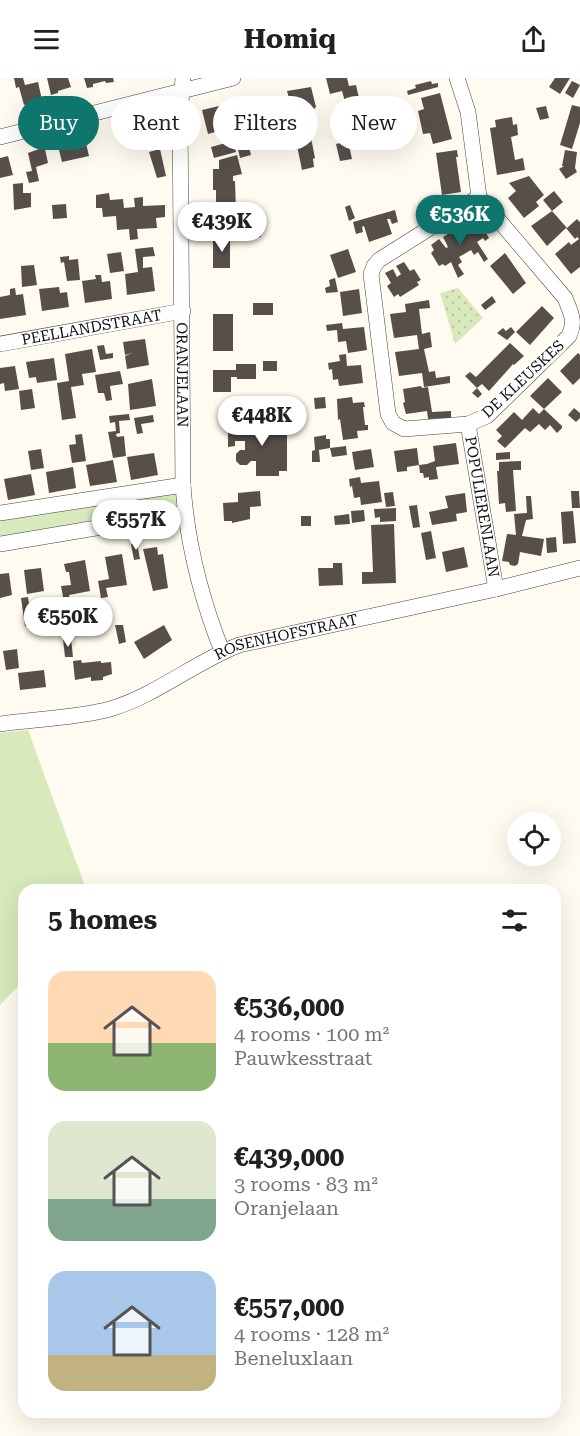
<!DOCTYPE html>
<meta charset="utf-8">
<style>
body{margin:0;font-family:"Roboto Serif",serif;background:#f6f6f6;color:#202124;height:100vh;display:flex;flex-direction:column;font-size:22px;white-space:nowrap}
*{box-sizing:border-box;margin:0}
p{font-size:20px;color:#757577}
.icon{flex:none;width:33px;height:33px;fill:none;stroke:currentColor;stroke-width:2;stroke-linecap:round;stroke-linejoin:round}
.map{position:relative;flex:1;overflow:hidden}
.panel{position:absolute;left:18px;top:806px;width:543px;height:534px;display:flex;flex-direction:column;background:#fff;border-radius:18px;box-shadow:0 6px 24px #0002}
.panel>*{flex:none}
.guide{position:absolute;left:18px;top:18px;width:544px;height:54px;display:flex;gap:12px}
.buttons{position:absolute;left:507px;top:734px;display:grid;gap:12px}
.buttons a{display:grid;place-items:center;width:54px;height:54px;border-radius:50%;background:#fff;box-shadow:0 6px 24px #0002;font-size:30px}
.price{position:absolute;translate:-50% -51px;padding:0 14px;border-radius:21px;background:#fff;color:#222;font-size:20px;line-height:39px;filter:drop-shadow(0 2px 3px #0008)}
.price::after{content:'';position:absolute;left:50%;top:36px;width:18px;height:14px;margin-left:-9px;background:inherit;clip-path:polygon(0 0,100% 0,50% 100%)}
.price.active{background:#0f766e;color:#fff}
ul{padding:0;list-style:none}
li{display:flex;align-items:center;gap:18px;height:150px;padding:0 30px}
li span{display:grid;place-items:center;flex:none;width:168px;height:120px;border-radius:18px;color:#555}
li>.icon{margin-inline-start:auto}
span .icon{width:72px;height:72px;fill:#fffc;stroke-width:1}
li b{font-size:26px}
h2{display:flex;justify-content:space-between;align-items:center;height:72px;padding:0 30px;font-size:26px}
.pill{padding:0 21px;border-radius:27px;background:#fff;box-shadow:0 6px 24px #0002;font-size:21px;line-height:54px}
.pill.active{background:#0f766e;color:#fff}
header{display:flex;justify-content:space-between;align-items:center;height:78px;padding:0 30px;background:#fff;font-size:27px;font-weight:700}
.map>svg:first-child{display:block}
</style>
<header><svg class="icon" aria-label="menu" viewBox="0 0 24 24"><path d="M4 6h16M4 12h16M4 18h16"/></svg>Homiq<svg class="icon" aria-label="share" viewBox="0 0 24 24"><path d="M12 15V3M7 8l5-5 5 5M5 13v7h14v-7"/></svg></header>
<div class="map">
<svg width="580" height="1358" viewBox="0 0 580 1358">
<defs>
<pattern id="park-dots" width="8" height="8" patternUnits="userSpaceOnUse" patternTransform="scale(1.5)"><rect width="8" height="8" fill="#d8eabb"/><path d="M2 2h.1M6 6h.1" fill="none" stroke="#b8c8a0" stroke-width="1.8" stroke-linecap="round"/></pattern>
</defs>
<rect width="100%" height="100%" fill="#fffbf1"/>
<path fill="#d8eabb" d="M178 413V423L174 430 0 460V441Z
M28 652 86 811 24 812V902L0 927V655Z"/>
<path fill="url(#park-dots)" d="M458 210 483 240 455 266 440 215Z"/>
<path fill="#584f4b" d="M14 0H23L25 7 38 4 42 22 24 27 19 9 16 10Z
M47 0H68L71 9 58 13V15L51 17Z
M84 0H113L114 4 106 5 105 3 93 6V9L87 10Z
M326 0H347L349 8 356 7 363 38 350 41 342 13 330 16Z
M555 0H570L560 16 549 9Z
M431 3 432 6 438 5V9L408 17 407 13 416 10 415 7Z
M572 3 580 7 573 20 565 15Z
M311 9 316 29 314 31 311 32 307 28 292 32 287 13Z
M440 15 452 61 433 66 430 55 423 56 418 33 424 31 421 20Z
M572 27 580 29V45L572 71 560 67Z
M219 28 222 40 226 39 229 50 208 56 202 32Z
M546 28 549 40 540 42 536 30Z
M271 31 275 49 249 56 244 35 253 33V36Z
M512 39 513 47 517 46 518 57 511 59 515 82 523 80 525 92 497 97 490 50 496 49 495 42Z
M154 44 158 63 129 70 125 52Z
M310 55 315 80 313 81 314 89 302 92 295 58Z
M246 56 251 77 240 80 235 58Z
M85 61 89 78 62 84 58 68Z
M233 63 236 74 214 80 211 69Z
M348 63 352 81 340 83 336 66Z
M42 70 45 71 48 85 36 89 39 103 29 105 26 94 32 93 28 75Z
M160 71 166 98 157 100 149 74Z
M457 72 458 79H456L461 114 442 117 436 75Z
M565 72 577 74 575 90 577 94 566 101 559 91 564 88H562Z
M237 77 242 96 233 98V103H235L236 133H216V112H213V91H219V82Z
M8 78 13 97 0 100V80Z
M529 98 544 117 536 124 539 128 524 140 508 120 516 113 509 105Z
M23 105V115H31V129L14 132 13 106Z
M554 113 563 124 552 133 567 150 577 141 580 144V189L571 196 555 176 569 164 571 167 579 161 577 159 575 161 566 150 547 168 531 148 552 133 543 122Z
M109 115 110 122 123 121 124 130 135 129 134 120 143 119V128L165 127V139L156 140 157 150 137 151 138 161 130 162 129 151 117 152 116 138 103 139 102 130H96V117Z
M66 126 67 140 53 141 52 127Z
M350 127 355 140 349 143 345 129Z
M395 132 398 144 392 146 390 141H387L392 156 369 164 364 148 362 149 363 154 356 156 353 144Z
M471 141 475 147 479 144 489 160 485 163 483 160 477 164 488 181 484 184 478 174 474 177 471 172 459 179 462 184 458 187 464 196 458 200 451 184 445 188 443 186 439 188 431 175 434 172 431 167 439 161 446 170 448 169 443 159 459 149 464 156H468L463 146Z
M259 144 261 159 234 161V149H237L236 145Z
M213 160H230V190H213Z
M153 169 155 178 143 179V190L152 189 155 213 127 217 125 196 138 194 135 171Z
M348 171 356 194 338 200 330 177Z
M121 174 124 193 110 195 107 176Z
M505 175 526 205 513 216 490 188Z
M69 178V182L78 181 80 202 67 203 64 184 61 185 60 179Z
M404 184 410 193 414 191 421 202 417 204 419 207 400 219 398 216 394 219 387 208 391 205 385 195 393 191 397 199 401 196 396 188Z
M34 187 37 207 22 209 21 188Z
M95 197H101L102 204 110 203 112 221 85 225 82 203 96 201Z
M335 200 338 214 326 215 325 210 330 208 329 202Z
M59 209 60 215 67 214 69 229 42 233 39 211Z
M15 210 16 217 23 216 26 237 0 241V219L10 217V211Z
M359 211 362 235 343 238 340 214Z
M492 218 496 224 485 232 481 227Z
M429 222 430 230 419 231 422 256 430 254 432 269 424 271 429 294 435 293 436 300 450 298V305L424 309 422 295 399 298 395 274 419 271 417 257 394 260 390 236 406 234 405 226Z
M253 225H273V237H253Z
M542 228 554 240 530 267 516 254Z
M213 236H233V273H213Z
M342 245 343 251 364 249 367 272 348 275 346 263 338 264 337 252 327 253 326 247Z
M511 249 515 254 507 262 497 255 503 250 506 253Z
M145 261 149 287 127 291 125 278 132 275 125 277 123 264Z
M510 265 524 278 514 287 513 286 489 313 482 306 477 310 482 316 478 320 472 315 477 310 465 298 470 294 476 299Z
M104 267 106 276 113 275V280L100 282 97 268Z
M92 271 96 294 82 296 84 307 71 309 76 340 62 342 57 305 69 303 65 276Z
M578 275 580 277V300L573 307 560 293Z
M346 276 347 288 361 287 363 305 339 308 338 301 333 302 332 291 329 292 328 285 340 283 339 277Z
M54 280 57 302 37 305 36 299 29 300 26 284Z
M263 283H277V293H263Z
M236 286H256V301H237V299H231V314H213V292H236Z
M15 288 19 311 5 313 4 305 0 306V290Z
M120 293 123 306 110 308 112 322 106 323 104 315H98L95 297Z
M548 300 562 314 544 331 530 318Z
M152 301 156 328 130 332 128 306Z
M421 308 422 310 428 309 432 334 451 333V340L428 341 427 333 406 336 403 325 405 324 403 311Z
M32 311 35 330 21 332 19 313Z
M325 319 326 330 315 331 314 320Z
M352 319 353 325 364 324 365 329H363L365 347H368V352L357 353 358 360 343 362 340 341 338 342 337 321Z
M533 330 539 336 544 331 562 348V350L557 355 550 347 545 352 539 346 530 354 525 350 505 370 497 363 502 358 496 352 514 334 522 342Z
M574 330 580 335V340L576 344 568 337Z
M129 336 130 342 119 343 120 355 116 356 117 359 124 358 126 378 113 380 108 354 116 353 115 344 110 345 109 338Z
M153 337 154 344 141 346 143 355 137 356 134 340Z
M287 345V393H279V398H256V383H251L247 387H240L236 383V376L240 372H245V363H235V368L228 369V352H234V347Z
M82 356 86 383 72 385 69 367 76 366 75 357Z
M326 357V361H330V370L319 372 320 384H312V373L315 372 314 359Z
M456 365 459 386 436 389 438 401 429 402V399L424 400 423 395H420L419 387 407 389V393L397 394 394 373 417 370 419 387 427 386 435 383 433 368Z
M346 368 347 377 332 379 330 370Z
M41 371 44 390 31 392 28 373Z
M371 371 374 389 355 392 352 374Z
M510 374V381L496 382V375Z
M154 375 158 397 131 402 127 379Z
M113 382 117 404 90 408 86 387Z
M521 383V392H513L516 433 506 434 505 425 499 426 497 393H499V384Z
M73 389 76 410 49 415 46 394Z
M31 396 35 417 8 422 4 401Z
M360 399 361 405 379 403 382 424 361 427 360 419 354 420 352 408 350 409 349 401Z
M260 413 261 428 250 429V441L232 445V443H224L223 425 238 424V415Z
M571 413H579L580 430H572Z
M393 414 395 428 386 429 384 415Z
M465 415 467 434 456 436 457 443 432 447 429 434 448 430 445 418Z
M526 418H531L533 441 526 442 522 458 544 461 541 478 520 474 518 486 515 488 510 487 509 484 502 483 507 456 516 457 514 436 527 435Z
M417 427 420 449 413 450 409 428Z
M396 430V443L380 444V439L375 440 374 431Z
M364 432 365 443 352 445 351 433Z
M573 433 576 465 563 466 561 434Z
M349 436 350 446 335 447 334 438Z
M301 438H311V448H301Z
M394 446 396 505 362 506V494H373L371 447Z
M431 453 436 480 426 482 421 455Z
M556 459 557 474 547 475 546 460Z
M137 465 140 481 134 482 131 466Z
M157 469 158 477 163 476 168 510 153 513 143 471Z
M464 469 468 489 446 494 442 474Z
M122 476 127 507 106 510 108 519 101 520 98 503 109 501 105 479Z
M85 482 90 513 69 517 70 523 64 524 61 508 71 507 69 494H66L64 486Z
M333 485H342L343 507 319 508 318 490H333Z
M41 490 44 513 27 516 24 492Z
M9 495 12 517 0 520V496Z
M28 519 32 548H25L21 520Z
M70 541 71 553 63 554 61 543Z
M115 547H123L126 564 119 566Z
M164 547 172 562 144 581 134 564Z
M71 560 73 579H65L63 561Z
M17 571 19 590 6 592 3 573Z
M81 582 82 585 101 583V585L111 584 112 596 103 599V602L91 603V599L75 602 73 583Z
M44 592 46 609 20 612 18 595Z"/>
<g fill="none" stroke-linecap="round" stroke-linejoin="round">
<g stroke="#424242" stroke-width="16">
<g id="street">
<path id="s1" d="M183 0 180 36 183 407C187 465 201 520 222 573"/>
<path d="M457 0 468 34 479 119 565 220C571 235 576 243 569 258L487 338 468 346 404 351 393 345 388 336 371 196 374 188 379 182 479 119"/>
<path d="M0 59 233 0"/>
<path id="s2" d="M0 266 183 233"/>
<path id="s3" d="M468 346 496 511"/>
<path d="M0 435 183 407"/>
<path d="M0 466 185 435"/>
<path id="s4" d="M0 646C35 641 77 640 110 631 155 618 195 584 239 567L496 511 580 490"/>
</g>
</g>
<use href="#street" stroke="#fff" stroke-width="15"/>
</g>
<g text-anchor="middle" stroke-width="6" stroke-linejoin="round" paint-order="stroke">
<g font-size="15" fill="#0f0f0f" stroke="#fff">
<text dy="5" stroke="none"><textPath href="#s2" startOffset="93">PEELLANDSTRAAT</textPath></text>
<text dy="5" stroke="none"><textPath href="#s1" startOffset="297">ORANJELAAN</textPath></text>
<text transform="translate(523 301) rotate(-43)" y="5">DE KLEUSKES</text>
<text dy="5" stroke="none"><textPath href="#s3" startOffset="84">POPULIERENLAAN</textPath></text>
<text dy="5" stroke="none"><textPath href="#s4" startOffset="303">ROSENHOFSTRAAT</textPath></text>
</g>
</g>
</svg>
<div class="buttons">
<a><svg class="icon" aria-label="locate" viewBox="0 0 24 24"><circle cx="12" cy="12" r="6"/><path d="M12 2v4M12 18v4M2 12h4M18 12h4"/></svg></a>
</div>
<b class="price active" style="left:460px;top:168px">€536K</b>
<b class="price" style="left:222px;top:175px">€439K</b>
<b class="price" style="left:262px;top:369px">€448K</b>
<b class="price" style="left:136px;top:473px">€557K</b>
<b class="price" style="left:68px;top:570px">€550K</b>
<div class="guide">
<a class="pill active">Buy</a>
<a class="pill">Rent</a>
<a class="pill">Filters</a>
<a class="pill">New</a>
</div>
<section class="panel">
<h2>5 homes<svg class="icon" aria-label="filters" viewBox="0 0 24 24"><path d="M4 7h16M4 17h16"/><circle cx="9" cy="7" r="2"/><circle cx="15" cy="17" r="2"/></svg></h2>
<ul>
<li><span style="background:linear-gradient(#ffd9b3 60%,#8fb573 0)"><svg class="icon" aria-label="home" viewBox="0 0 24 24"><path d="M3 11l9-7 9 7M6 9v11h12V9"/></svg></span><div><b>€536,000</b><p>4 rooms · 100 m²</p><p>Pauwkesstraat</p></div></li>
<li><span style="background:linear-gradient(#dfe7d0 65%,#7fa58c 0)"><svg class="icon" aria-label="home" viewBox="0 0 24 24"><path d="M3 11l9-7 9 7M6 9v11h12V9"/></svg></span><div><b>€439,000</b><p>3 rooms · 83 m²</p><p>Oranjelaan</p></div></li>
<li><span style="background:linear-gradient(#a9c7e8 70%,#c2b280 0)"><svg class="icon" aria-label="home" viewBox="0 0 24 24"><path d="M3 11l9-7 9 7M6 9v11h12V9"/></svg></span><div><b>€557,000</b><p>4 rooms · 128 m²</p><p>Beneluxlaan</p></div></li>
</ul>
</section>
</div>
